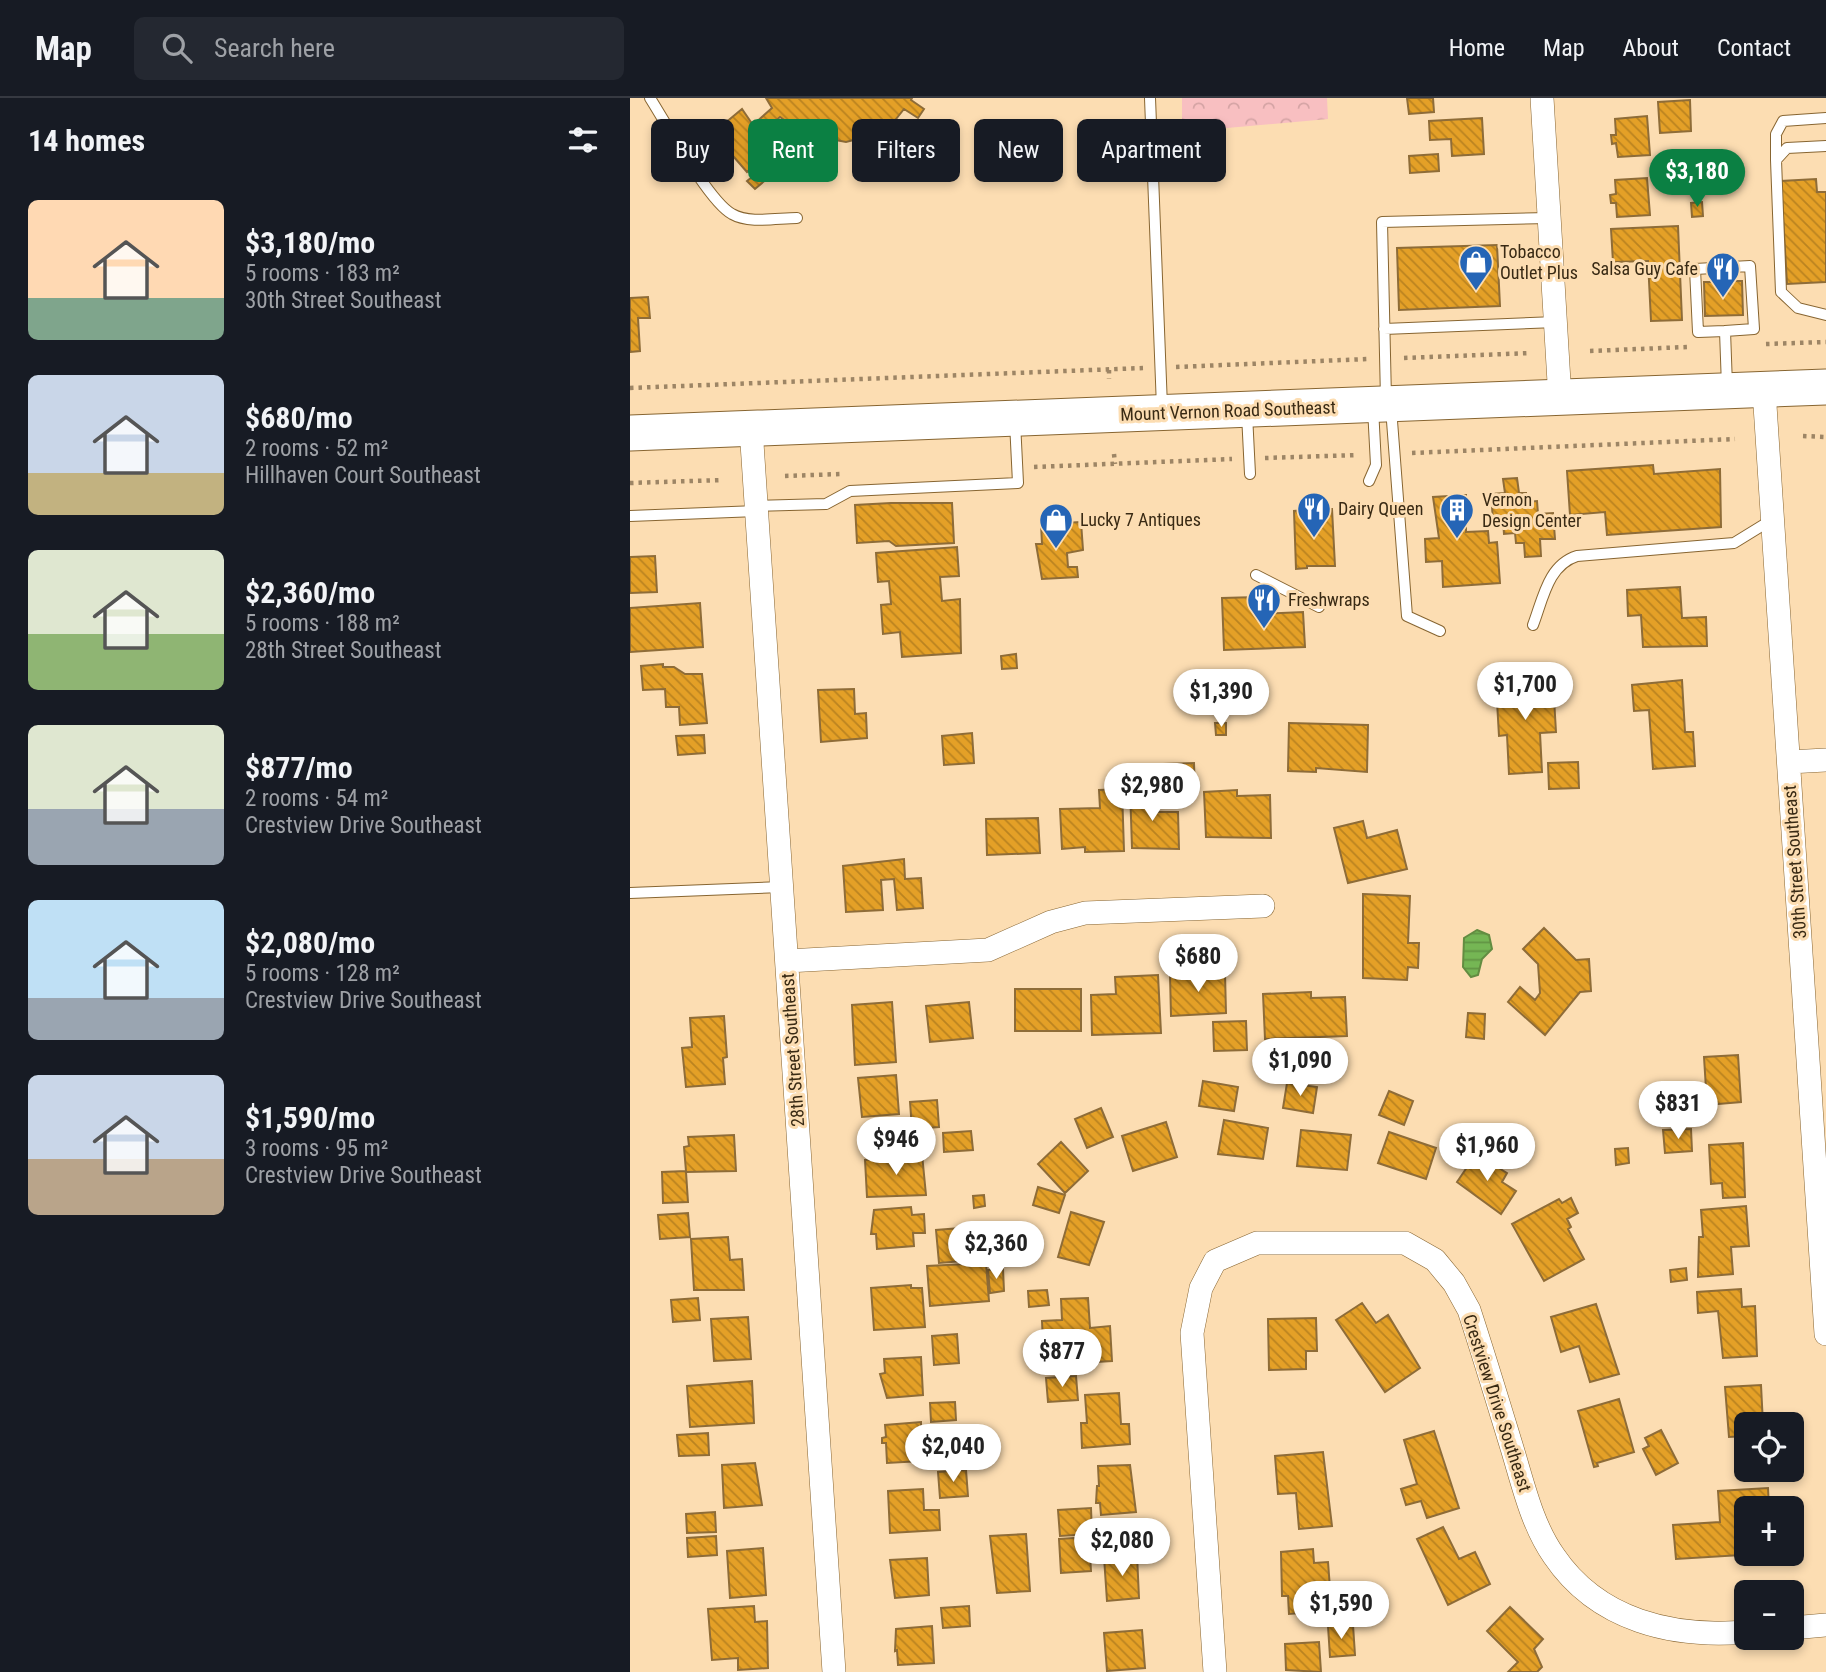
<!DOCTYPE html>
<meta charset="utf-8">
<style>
body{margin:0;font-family:"Roboto Condensed",sans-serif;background:#242831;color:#f1f3f6;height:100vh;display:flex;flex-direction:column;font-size:26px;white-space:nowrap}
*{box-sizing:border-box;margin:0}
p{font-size:23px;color:#9ea1a6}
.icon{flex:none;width:38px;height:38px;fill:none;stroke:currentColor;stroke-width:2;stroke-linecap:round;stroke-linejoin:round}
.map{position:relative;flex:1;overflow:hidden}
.sheet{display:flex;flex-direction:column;background:#171b24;width:630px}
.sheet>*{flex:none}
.top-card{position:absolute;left:21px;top:21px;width:665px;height:63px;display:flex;gap:14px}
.controls{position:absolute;left:1104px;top:1314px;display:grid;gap:14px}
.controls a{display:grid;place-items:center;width:70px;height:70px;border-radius:10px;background:#171b24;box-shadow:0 4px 10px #0003;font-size:35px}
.price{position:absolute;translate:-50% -60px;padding:0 16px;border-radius:24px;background:#fff;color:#222;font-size:23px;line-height:46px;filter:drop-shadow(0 2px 4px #0008)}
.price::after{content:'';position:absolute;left:50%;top:42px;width:21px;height:16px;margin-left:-10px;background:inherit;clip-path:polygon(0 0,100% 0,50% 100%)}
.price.current{background:#0b8043;color:#fff}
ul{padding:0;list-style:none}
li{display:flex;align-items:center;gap:21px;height:175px;padding:0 28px}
li span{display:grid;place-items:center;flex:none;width:196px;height:140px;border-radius:10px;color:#555}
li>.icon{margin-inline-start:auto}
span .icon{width:84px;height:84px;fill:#fffc;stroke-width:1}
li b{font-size:30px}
h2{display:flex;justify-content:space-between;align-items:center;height:84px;padding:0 28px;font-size:30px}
.tag{padding:0 24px;border-radius:10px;background:#171b24;box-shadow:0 4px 10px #0003;font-size:24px;line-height:63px}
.tag.current{background:#0b8043;color:#fff}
header{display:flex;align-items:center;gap:42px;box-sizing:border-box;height:98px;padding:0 35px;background:#171b24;border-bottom:2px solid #363941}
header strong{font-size:33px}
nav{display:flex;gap:38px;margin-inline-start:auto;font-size:24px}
.search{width:490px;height:63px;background:#242831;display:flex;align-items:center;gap:18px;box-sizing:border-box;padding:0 24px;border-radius:10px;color:#9ea1a6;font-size:26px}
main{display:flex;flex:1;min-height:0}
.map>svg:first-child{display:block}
</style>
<header>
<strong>Map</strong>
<div class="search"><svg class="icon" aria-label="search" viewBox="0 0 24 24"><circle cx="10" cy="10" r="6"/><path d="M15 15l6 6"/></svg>Search here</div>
<nav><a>Home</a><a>Map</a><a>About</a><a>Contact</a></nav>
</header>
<main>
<section class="sheet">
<h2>14 homes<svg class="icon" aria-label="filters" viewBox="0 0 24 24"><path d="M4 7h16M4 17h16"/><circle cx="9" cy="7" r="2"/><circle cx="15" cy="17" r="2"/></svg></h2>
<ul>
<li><span style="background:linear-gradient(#ffd9b3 70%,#7fa58c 0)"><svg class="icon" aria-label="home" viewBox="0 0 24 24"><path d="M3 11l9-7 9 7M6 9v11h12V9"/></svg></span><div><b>$3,180/mo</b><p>5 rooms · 183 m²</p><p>30th Street Southeast</p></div></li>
<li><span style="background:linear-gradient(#c9d6e8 70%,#c2b280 0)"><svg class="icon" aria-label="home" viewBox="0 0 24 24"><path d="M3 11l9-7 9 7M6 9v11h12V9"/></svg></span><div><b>$680/mo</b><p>2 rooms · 52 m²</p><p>Hillhaven Court Southeast</p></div></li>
<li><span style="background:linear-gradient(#dfe7d0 60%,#8fb573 0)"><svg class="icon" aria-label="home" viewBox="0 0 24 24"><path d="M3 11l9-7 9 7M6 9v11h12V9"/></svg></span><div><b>$2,360/mo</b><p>5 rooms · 188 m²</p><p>28th Street Southeast</p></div></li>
<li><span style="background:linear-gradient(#dfe7d0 60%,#9aa5b1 0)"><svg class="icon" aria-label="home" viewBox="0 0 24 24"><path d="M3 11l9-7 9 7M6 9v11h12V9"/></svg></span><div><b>$877/mo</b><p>2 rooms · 54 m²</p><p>Crestview Drive Southeast</p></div></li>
<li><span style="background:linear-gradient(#bfe0f5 70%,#9aa5b1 0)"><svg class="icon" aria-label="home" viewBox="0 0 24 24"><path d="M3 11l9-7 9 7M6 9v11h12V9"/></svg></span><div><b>$2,080/mo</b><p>5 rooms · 128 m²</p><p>Crestview Drive Southeast</p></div></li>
<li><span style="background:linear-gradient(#c9d6e8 60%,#b9a48a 0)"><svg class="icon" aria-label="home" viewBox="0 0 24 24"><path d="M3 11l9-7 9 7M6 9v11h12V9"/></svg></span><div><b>$1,590/mo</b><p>3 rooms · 95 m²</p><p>Crestview Drive Southeast</p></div></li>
</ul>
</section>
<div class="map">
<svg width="1196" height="1574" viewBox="0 0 1196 1574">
<defs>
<pattern id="park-crowns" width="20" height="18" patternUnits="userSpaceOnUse" patternTransform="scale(1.75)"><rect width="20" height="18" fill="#f8bfc1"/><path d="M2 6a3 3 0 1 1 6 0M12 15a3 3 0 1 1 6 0" fill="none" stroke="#d5a4a5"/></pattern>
<pattern id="water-rules" width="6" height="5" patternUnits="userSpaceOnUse" patternTransform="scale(1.75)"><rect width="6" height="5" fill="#75b654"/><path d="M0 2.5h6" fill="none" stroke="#619444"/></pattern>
<pattern id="building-back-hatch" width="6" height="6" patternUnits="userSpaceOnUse" patternTransform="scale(1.75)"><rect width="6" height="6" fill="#e4a027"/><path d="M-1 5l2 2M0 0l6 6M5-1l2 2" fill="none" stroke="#ba8320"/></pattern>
</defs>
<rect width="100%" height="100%" fill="#fcddb2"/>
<path fill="url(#park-crowns)" d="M552 0H697L698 21 552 34Z"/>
<path fill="url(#water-rules)" stroke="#638c41" stroke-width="2" d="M847 832 859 837 862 851 852 861 848 877 841 879 833 869 834 840Z"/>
<path fill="url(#building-back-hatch)" stroke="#8e6c38" stroke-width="2" d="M136 0H282L281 2 294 11 288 20 274 11 266 21 243 37 216 44 174 36 150 19 130 36 145 49 141 52 146 59 152 54 159 62 125 91 117 83 137 67 132 61 117 74 83 35 112 11 123 27 142 10Z
M777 0H803L804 14 779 16Z
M1060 2 1061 33 1030 35 1028 4Z
M1017 18 1020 57 988 59 986 45 982 46 981 37H986L985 21Z
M852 20 854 56 822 58 821 41 800 42 799 23Z
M808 56 809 73 780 75 779 58Z
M1017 80 1020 117 987 119 986 105H981L980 97 986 96 985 82Z
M1186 81 1187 94H1196V184L1157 186 1151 83Z
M1072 104 1073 118 1062 119 1061 105Z
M1048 128 1052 222 1021 223 1018 163 983 164 981 131Z
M867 147 870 208 769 212 767 150Z
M1088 178H1098V183H1112L1113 217 1075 218 1074 184H1088Z
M18 199 20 220H8L10 253 0 254V200Z
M1023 367 1024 376 1090 371 1091 429 977 437 975 414 940 417 937 373Z
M887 380 889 395H896V404L907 403 908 416 923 415 925 441H910L911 458 895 459 894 445H886L885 435 874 436 873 422H863L861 396 875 395 873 381Z
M836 397V434L858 433 859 445 867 444 870 485 813 489 812 463 796 464 795 441 809 440 803 399Z
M261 405H322L324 445 266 448 259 443 227 445 225 407Z
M687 411H702L705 468H677V470L666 471 664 413Z
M451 424 453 452 437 455 438 469H447L448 479 412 481 406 446H412L411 426Z
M327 449 329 478 310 479 312 503 330 501 331 555 272 559 270 534 253 536 251 507 261 506 259 483 248 484 246 455Z
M25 458 27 494 0 495V459Z
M1050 489 1052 520 1076 519 1077 548 1013 549 1011 517 998 518 997 492Z
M627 499V516L673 514 675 549 594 552 592 500Z
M70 505 73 549 0 554V510Z
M386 556 387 570 372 571 371 558Z
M33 566V569H44L55 576H72L77 625 50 627 49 609H36L35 591 13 592 11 568Z
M1052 582 1055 634H1063L1065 668 1023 671 1019 612 1004 613 1002 587Z
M923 583 926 634 910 635 912 674 879 676 877 637 869 638 866 586Z
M224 591 225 616 236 615 237 640 191 644 188 592Z
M585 625H596V637H586Z
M659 625 738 627 737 674 686 670V674L658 673Z
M342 635 344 665 314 667 312 638Z
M74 637 75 655 48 657 46 638Z
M948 664 949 690 919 691 918 665Z
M564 665 565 695 536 696 534 666Z
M500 690H521L522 714H548L549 751 502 750Z
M492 691 494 753 455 754V749L432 751 430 711 470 710 469 692Z
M607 692V698L640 697 641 740 576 739 574 694Z
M408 720 410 755 357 757 356 721Z
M733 723 737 740 767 732 777 771 718 785 704 730Z
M274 761 275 781 291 780 293 810 267 812 264 781 251 782 253 812 216 814 213 768Z
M733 796 780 798 778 845H789L788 870 778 869 777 882 733 880Z
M914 830 946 862 959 861 961 893 950 894 915 937 878 904 890 889 905 902 910 895 908 866 893 851Z
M595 875 596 915 541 918 540 877Z
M528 877 531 935 462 937 461 897 486 896 485 879Z
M385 891H451V933H385Z
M681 894V900L715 899 717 938 635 941 633 896Z
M262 904 266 964 225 967 222 907Z
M339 904 343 940 300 944 296 908Z
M838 915 855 916 854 941 836 939Z
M94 918 97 959 93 960 95 986 56 989 52 950 62 949 60 920Z
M616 923 617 952 584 953 583 924Z
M1108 957 1111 1004 1077 1007 1074 959Z
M266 977 269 1016 232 1019 228 980Z
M573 983 608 989 604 1013 569 1008Z
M657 985 687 989 683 1015 653 1010Z
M759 993 783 1003 774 1027 749 1017Z
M307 1002 309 1029 282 1031 280 1004Z
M1062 1003 1064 1025 1037 1027 1035 1005Z
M471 1010 483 1039 457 1050 445 1021Z
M594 1022 638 1030 633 1061 588 1056Z
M536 1024 547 1059 503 1073 492 1038Z
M1061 1031 1062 1053 1035 1055 1033 1032Z
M671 1032 721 1037 717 1072 667 1068Z
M341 1033 343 1052 314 1054 313 1035Z
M759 1034 806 1050 796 1081 748 1065Z
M104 1037 106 1073 56 1074 58 1104 33 1105 32 1074 56 1073 54 1049 59 1048 58 1039Z
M431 1044 458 1073 435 1095 408 1066Z
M1113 1045 1115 1099 1093 1100 1092 1085 1081 1086 1079 1047Z
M998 1050 999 1065 986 1067 985 1051Z
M292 1056 296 1097 237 1099 235 1062Z
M846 1056 877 1075 872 1084 886 1093 871 1116 827 1084Z
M408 1089 435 1097 429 1115 403 1107Z
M354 1097 355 1108 344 1110 343 1098Z
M941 1100 948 1115 937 1121 941 1129 938 1131 954 1161 914 1183 882 1126 929 1101 932 1105Z
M1116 1108 1119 1148 1101 1149 1103 1176 1068 1179 1069 1139H1073L1071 1112Z
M281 1109 282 1117 294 1116 295 1135H283L284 1148 247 1151 246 1136H241L244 1112Z
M441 1114 474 1124 459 1167 428 1159Z
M58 1115 60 1139 30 1141 28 1117Z
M343 1129 346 1162 309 1165 306 1132Z
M98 1139 100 1162 112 1161 114 1192H64L61 1141Z
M356 1165 359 1203 300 1208 297 1168Z
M1056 1170 1057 1182 1041 1184 1040 1172Z
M373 1171 374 1193 360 1195 358 1172Z
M281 1187V1190H292L295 1229 244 1232 241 1190Z
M1111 1191 1112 1209 1125 1208 1127 1258 1093 1260 1088 1213 1068 1215 1067 1194Z
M417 1192 419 1207 399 1209 398 1193Z
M68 1200 70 1222 43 1224 41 1202Z
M458 1200 460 1230 480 1228 482 1263 414 1267 412 1223 432 1222 431 1201Z
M732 1205 746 1225 758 1217 790 1270 755 1294 706 1222Z
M966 1206 989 1276 960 1284 949 1248 931 1254 921 1219Z
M118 1219 121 1261 84 1263 81 1221Z
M686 1220 687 1253H676V1271L639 1272 638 1221Z
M327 1236 329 1265 304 1267 302 1238Z
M291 1259 293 1297 257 1300 250 1276 255 1275 254 1261Z
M446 1278 448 1302 418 1304 416 1280Z
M122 1283 124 1325 60 1329 57 1288Z
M1131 1287 1133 1326H1116V1338L1099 1339 1095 1289Z
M489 1295 491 1326H499L500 1346 452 1350 451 1325H457L455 1297Z
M989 1301 1004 1354 967 1365 968 1368 964 1369 948 1313Z
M325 1304 326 1322 301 1324 300 1305Z
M291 1324V1363L257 1365 256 1345H252V1340L256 1339 255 1327Z
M1031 1332 1048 1365 1026 1377 1013 1351 1019 1348 1015 1340Z
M804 1333 829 1410 797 1420 791 1403 776 1407 771 1391 787 1386 774 1342Z
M78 1335 79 1357 49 1358 47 1337Z
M693 1354 702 1428 669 1431 666 1395 648 1396 645 1358Z
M125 1365 132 1407 94 1410 92 1367Z
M500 1367 506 1414 471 1417 470 1405H466L467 1388H469L468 1368Z
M336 1372 338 1398 310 1400 308 1374Z
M1138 1390 1139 1410H1116V1456H1128L1046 1461 1043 1427 1090 1424 1088 1393Z
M293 1391 294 1412H309L310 1432 260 1435 258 1393Z
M461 1410 462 1436 430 1438 428 1412Z
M85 1414 86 1434 57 1435 56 1416Z
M813 1429 829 1461 845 1454 860 1486 818 1507 787 1441Z
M396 1436 400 1493 367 1495 360 1438Z
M86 1438 87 1457 58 1459 57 1440Z
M459 1439 461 1473 431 1475 429 1441Z
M133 1450 136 1497 100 1500 97 1453Z
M683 1451 684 1465 698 1464 700 1490H709L711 1512 659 1516 658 1498H652L651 1454Z
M507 1457 509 1500 477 1503 474 1459Z
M297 1460 299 1497 265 1500 260 1462Z
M124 1508 125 1524 137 1523 138 1570 108 1572V1560L82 1562 78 1511Z
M339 1508 340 1528 313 1530 311 1510Z
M880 1509 913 1541 904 1551 912 1569 907 1574H878L888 1564 857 1533Z
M723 1527 725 1557 700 1559 698 1528Z
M302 1528 304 1565 268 1567 267 1552 265 1553 266 1531Z
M512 1532 515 1570 477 1573 474 1535Z
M689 1544 691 1574 656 1572 655 1546Z"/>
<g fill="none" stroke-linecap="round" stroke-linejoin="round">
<g stroke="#876531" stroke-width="12">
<path id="lane" d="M20 0C36 25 79 104 102 116 119 126 148 120 167 120
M520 0 532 309
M1196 48 1157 50 1146 62 1151 194 1168 210 1196 217
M1146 62V36L1153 23 1196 20
M754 231 926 224
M1095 233 1068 234 1065 171 1120 168 1124 231 1095 233 1097 288
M756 301 752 124 919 120
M761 310 777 518 810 533
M617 316 620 376
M739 383 746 367 743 310
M126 408 196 406 220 393 388 385 385 324
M0 418 127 413
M626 477 689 509
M903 527C913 501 918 467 947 458L1104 445 1143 421
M0 795 152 789"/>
</g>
<g stroke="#876531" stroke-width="24">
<path id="street" d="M912 0 930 301
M1134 292 1196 1236
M121 330 204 1574
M1159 664 1196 662
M157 863 358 852 421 824 455 815 633 808
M1162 1530 1196 1527
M585 1574 562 1235 571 1190 585 1163 627 1145H775L805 1162 824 1185 839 1212C854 1258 868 1304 882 1350 893 1386 902 1427 924 1458 968 1523 1043 1540 1116 1534"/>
</g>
<g stroke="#876531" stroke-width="37">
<path id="primary" d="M0 335 1196 289"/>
</g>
<path stroke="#9d8565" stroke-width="4.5" stroke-dasharray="3.5 5" stroke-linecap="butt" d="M1136 246 1196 244
M960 253 1057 249
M774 260 901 255
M546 269 737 261
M479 272V281
M0 290 513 270
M1173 338 1196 339
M782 355 1105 341
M484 356 485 366
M635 360 728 357
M404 369 602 361
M155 378 210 376
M0 385 93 382"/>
<use href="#lane" stroke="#fff" stroke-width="10"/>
<use href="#street" stroke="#fff" stroke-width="23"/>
<use href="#primary" stroke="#fff" stroke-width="35"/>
</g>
<defs>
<g id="shop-pin" transform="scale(1.75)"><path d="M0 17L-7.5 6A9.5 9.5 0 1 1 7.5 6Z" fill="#2565b6" stroke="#fcddb2"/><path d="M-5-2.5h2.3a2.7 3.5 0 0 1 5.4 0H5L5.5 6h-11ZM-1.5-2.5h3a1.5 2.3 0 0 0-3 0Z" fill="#fff"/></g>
<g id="restaurant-pin" transform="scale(1.75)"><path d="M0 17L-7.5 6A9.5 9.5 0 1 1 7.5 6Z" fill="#2565b6" stroke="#fcddb2"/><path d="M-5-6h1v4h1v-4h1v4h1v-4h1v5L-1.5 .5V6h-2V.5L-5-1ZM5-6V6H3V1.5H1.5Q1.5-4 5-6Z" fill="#fff"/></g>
<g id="building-pin" transform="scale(1.75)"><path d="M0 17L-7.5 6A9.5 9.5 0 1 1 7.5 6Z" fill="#2565b6" stroke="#fcddb2"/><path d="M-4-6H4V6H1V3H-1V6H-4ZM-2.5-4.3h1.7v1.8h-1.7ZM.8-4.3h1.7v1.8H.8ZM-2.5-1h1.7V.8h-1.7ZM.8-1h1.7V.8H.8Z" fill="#fff"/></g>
</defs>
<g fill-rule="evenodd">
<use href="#shop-pin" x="846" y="164"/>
<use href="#restaurant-pin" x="1093" y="171"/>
<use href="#restaurant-pin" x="684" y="411"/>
<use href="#building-pin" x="827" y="412"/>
<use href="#shop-pin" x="426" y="422"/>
<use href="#restaurant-pin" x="634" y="502"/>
</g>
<g text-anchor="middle" stroke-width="6" stroke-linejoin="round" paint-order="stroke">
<g font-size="18" fill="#392a14" stroke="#fcddb2" text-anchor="start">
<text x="870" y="160">Tobacco<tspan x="870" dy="21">Outlet Plus</tspan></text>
<text x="1068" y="177" text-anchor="end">Salsa Guy Cafe</text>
<text x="852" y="408">Vernon<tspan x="852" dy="21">Design Center</tspan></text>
<text x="708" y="417">Dairy Queen</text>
<text x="450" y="428">Lucky 7 Antiques</text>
<text x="658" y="508">Freshwraps</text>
</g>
<g font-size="18" fill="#392a14" stroke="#fcddb2">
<text transform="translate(598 313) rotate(-2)" y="6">Mount Vernon Road Southeast</text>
<text transform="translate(1165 764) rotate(-94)" y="6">30th Street Southeast</text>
<text transform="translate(163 952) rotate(-94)" y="6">28th Street Southeast</text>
<text transform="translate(867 1305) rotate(72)" y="6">Crestview Drive Southeast</text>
</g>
</g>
</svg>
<div class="controls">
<a><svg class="icon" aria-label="locate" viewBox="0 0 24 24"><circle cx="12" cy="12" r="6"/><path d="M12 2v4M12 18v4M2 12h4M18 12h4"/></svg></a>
<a>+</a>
<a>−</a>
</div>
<b class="price current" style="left:1067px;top:111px">$3,180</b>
<b class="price" style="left:895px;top:624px">$1,700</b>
<b class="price" style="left:591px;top:631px">$1,390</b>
<b class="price" style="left:522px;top:725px">$2,980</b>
<b class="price" style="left:568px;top:896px">$680</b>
<b class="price" style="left:670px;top:1000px">$1,090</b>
<b class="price" style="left:1048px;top:1043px">$831</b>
<b class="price" style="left:266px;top:1079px">$946</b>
<b class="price" style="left:857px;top:1085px">$1,960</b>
<b class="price" style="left:366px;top:1183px">$2,360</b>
<b class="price" style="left:432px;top:1291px">$877</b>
<b class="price" style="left:323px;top:1386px">$2,040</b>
<b class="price" style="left:492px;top:1480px">$2,080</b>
<b class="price" style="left:711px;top:1543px">$1,590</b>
<div class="top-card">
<a class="tag">Buy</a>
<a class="tag current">Rent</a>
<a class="tag">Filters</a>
<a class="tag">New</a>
<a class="tag">Apartment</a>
</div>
</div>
</main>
